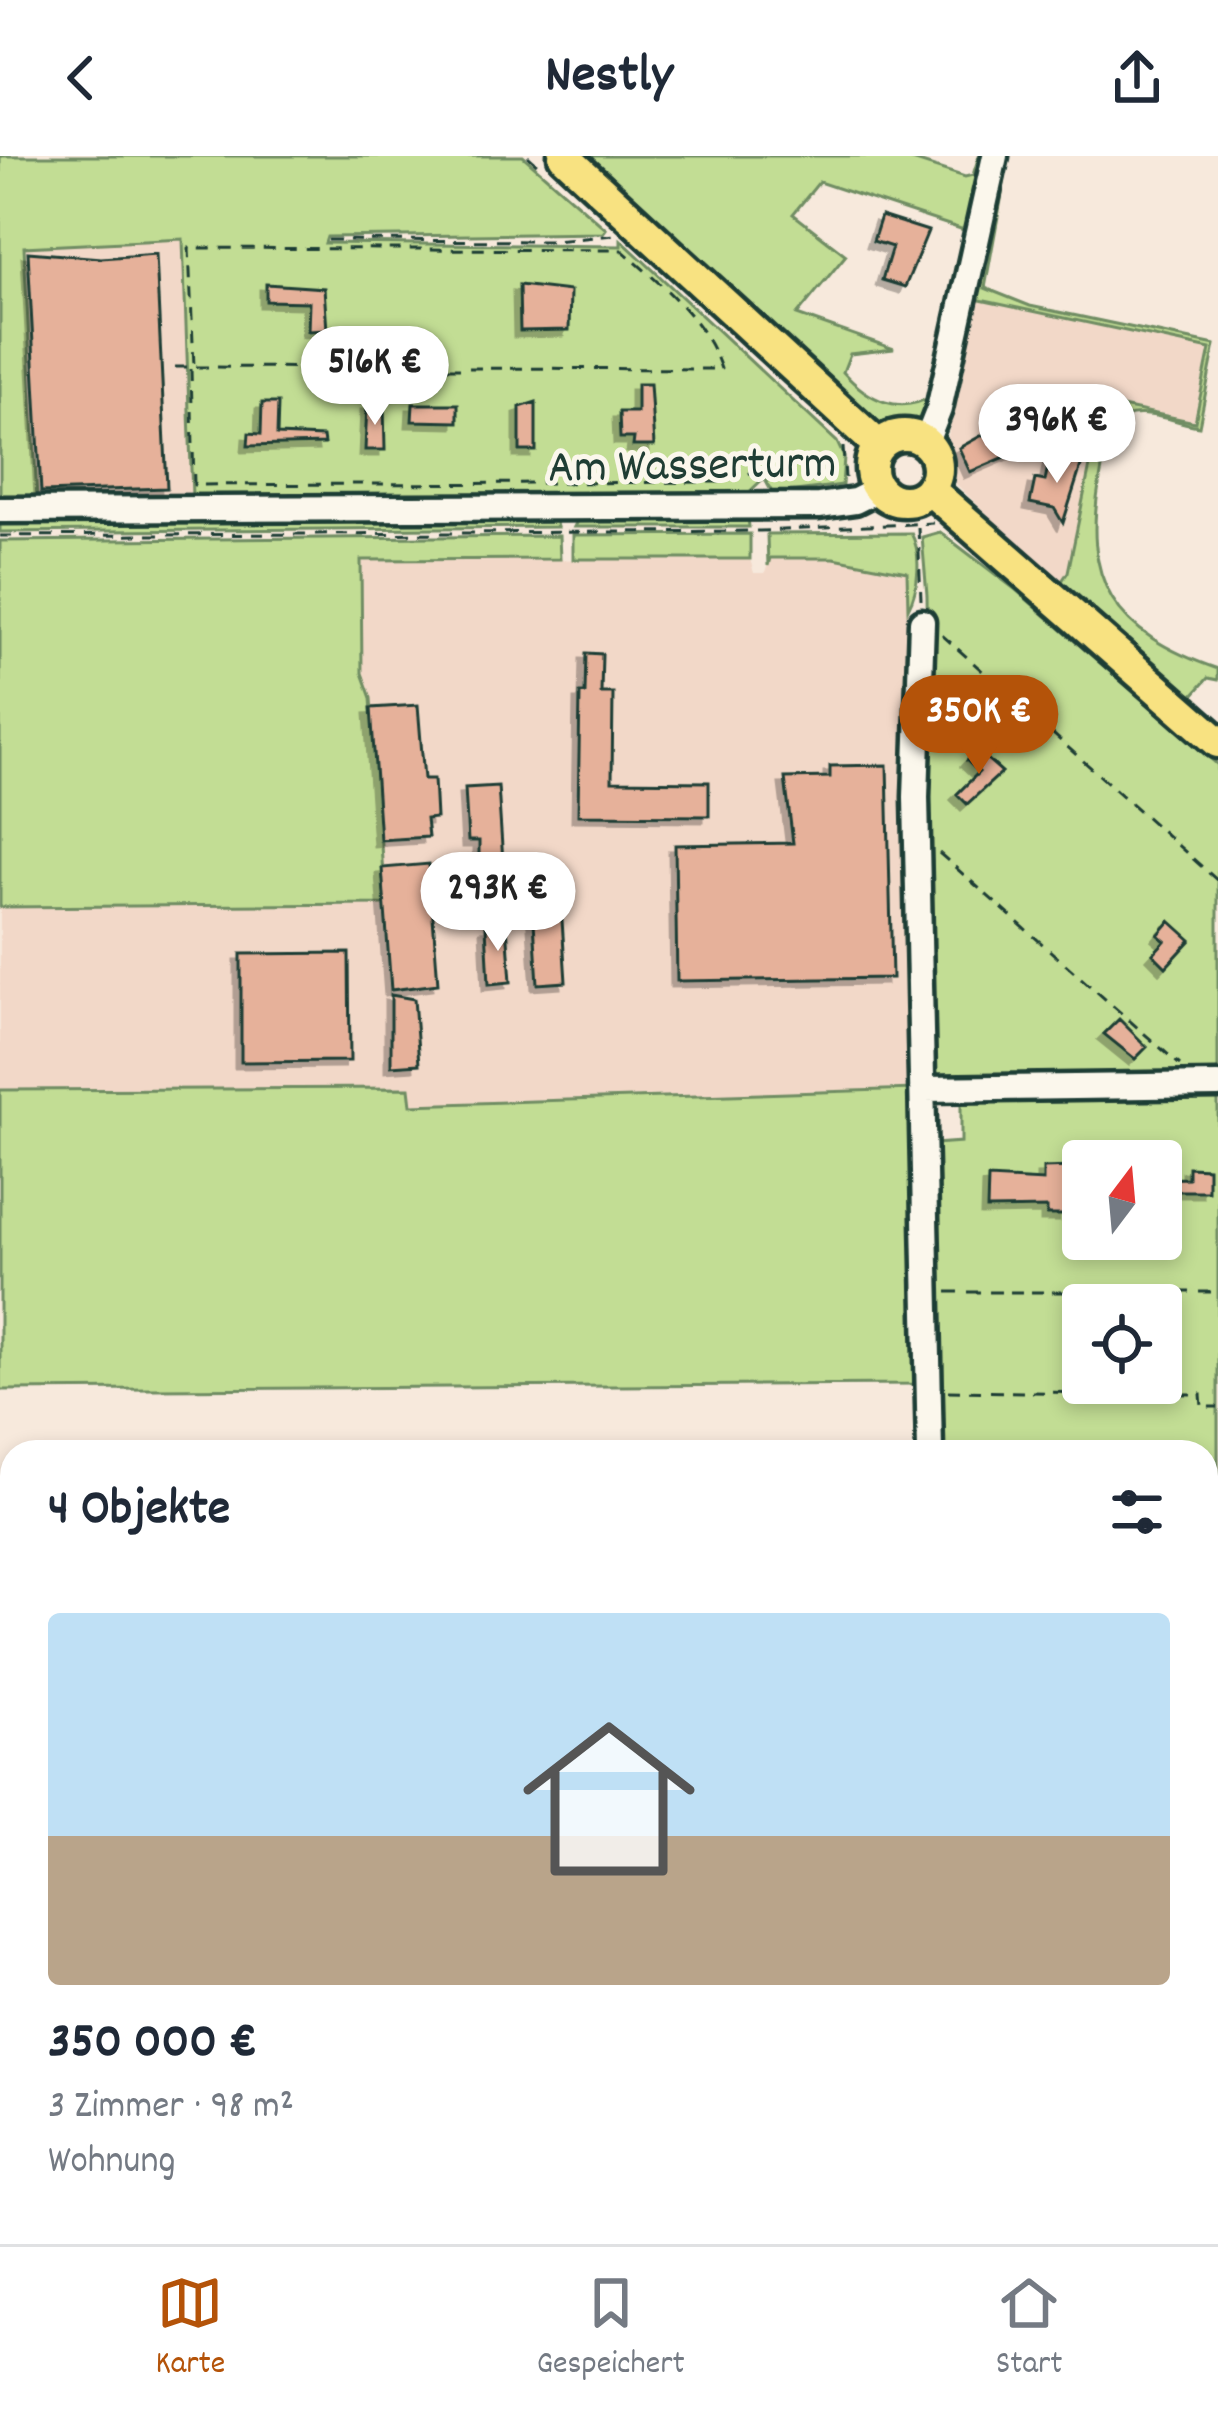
<!DOCTYPE html>
<html lang="de">
<meta charset="utf-8">
<style>
body{margin:0;font-family:Dekko,sans-serif;background:#f2f2f3;color:#1f2937;height:100vh;display:flex;flex-direction:column;font-size:45px;white-space:nowrap}
*{box-sizing:border-box;margin:0}
p{font-size:39px;color:#747a83}
.icon{flex:none;width:66px;height:66px;fill:none;stroke:currentColor;stroke-width:2;stroke-linecap:round;stroke-linejoin:round}
.map{position:relative;flex:1;overflow:hidden}
.details{position:absolute;left:0px;top:1284px;width:1218px;height:804px;display:flex;flex-direction:column;background:#fff;border-radius:36px 36px 0 0;box-shadow:0 6px 18px #0003}
.details>*{flex:none}
.needle{width:78px;rotate:16deg}
.buttons{position:absolute;left:1062px;top:984px;display:grid;gap:24px}
.buttons a{display:grid;place-items:center;width:120px;height:120px;border-radius:12px;background:#fff;box-shadow:0 6px 18px #0003;font-size:60px}
.price{position:absolute;translate:-50% -102px;padding:0 27px;border-radius:42px;background:#fff;color:#222;font-size:39px;line-height:78px;filter:drop-shadow(0 3px 6px #0008)}
.price::after{content:'';position:absolute;left:50%;top:72px;width:36px;height:27px;margin-left:-18px;background:inherit;clip-path:polygon(0 0,100% 0,50% 100%)}
.price.current{background:#b45309;color:#fff}
ul{padding:0;list-style:none}
li{display:grid;align-content:center;gap:24px;height:636px;padding:0 48px}
li+li{border-top:3px solid #e0e1e3}
li span{display:grid;place-items:center;height:372px;border-radius:12px;color:#555}
li>.icon{margin-inline-start:auto}
span .icon{width:216px;height:216px;fill:#fffc;stroke-width:1}
li b{font-size:51px}
h2{display:flex;justify-content:space-between;align-items:center;height:144px;padding:0 48px;font-size:51px}
header{display:flex;justify-content:space-between;align-items:center;height:156px;padding:0 48px;background:#fff;font-size:54px;font-weight:700}
.tabs{display:flex;justify-content:space-around;align-items:center;height:168px;border-top:3px solid #e0e1e3;background:#fff;font-size:33px;color:#747a83}
.tabs a{display:grid;justify-items:center;gap:6px}
.tabs .current{color:#b45309}
.map>svg:first-child{display:block}
</style>
<header><svg class="icon" aria-label="back" viewBox="0 0 24 24"><path d="M15 5l-7 7 7 7"/></svg>Nestly<svg class="icon" aria-label="share" viewBox="0 0 24 24"><path d="M12 15V3M7 8l5-5 5 5M5 13v7h14v-7"/></svg></header>
<div class="map">
<svg width="1218" height="2088" viewBox="0 0 1218 2088">
<defs>
<filter id="shadow"><feDropShadow dx="-6" dy="6" stdDeviation="0" flood-color="#0004"/></filter>
</defs>
<rect width="100%" height="100%" fill="#f7e9dc"/>
<filter id="ink" filterUnits="userSpaceOnUse"><feTurbulence type="fractalNoise" baseFrequency=".00833" numOctaves="2"/><feDisplacementMap in="SourceGraphic" scale="24" xChannelSelector="R" yChannelSelector="G"/><feConvolveMatrix kernelMatrix="1 2 1 2 8 2 1 2 1" color-interpolation-filters="sRGB"/></filter>
<g filter="url(#ink)">
<path fill="#f2d8c8" d="M184 83 192 341 37 343 24 90Z
M971 142 1210 193 1195 266 1103 247 1068 417 1060 428 955 327 947 286 950 269 945 266Z
M770 402H834L908 416 915 933 410 949 408 932 0 934V751L384 748 371 542 362 517 361 404 750 403 754 417H765Z
M1218 1321V1984L1206 1985V1333Z
M408 2076H581L592 2088H395Z
M694 2076H905L896 2088H677Z"/>
<path fill="#c2dd94" stroke="#708d64" stroke-width="3" fill-rule="evenodd" d="M0 0H523L606 73 603 77 327 81 325 87 621 90V84L837 286 844 301 842 329 773 338 764 322 747 338 192 341 183 83 24 91 37 343H0Z
M575 0H900L965 21 973 19 979 0H987L964 74 819 26 793 58 846 99 797 159 894 193 850 198 843 216C869 245 900 259 932 240L925 266 889 271 861 255Z
M1000 0H1009L985 132 1030 150 1215 189 1199 270C1179 267 1145 253 1126 261 1104 271 1105 298 1101 318 1080 426 1113 477 1218 513V524L1208 522 1193 539 1218 566 1060 428 1068 416 1103 247 1195 266 1210 193 971 142Z
M554 361 557 371 0 376V364Z
M579 361 748 362 749 371H574Z
M940 376 1016 434 1218 609V918L934 922 927 439 922 381Z
M911 377C922 397 919 433 908 453L907 416 834 402H770L768 410 767 378Z
M750 378V403H573V379Z
M559 380 560 403 361 404 362 517 371 542 385 748 0 751V385Z
M409 932 411 949 915 933 918 1228 0 1234V934Z
M1218 937V1321L1206 1333V1296H940L935 988 961 986V941ZM1083 1005H1161V1083H1083ZM1083 1149H1161V1227H1083Z
M1206 2032 1218 2033V2080L1189 2081 1191 2088H946V2076H1206Z"/>
<path fill="#e6b19a" stroke="#1f3d34" stroke-width="3" filter="url(#shadow)" d="M881 60 928 75 905 131 882 124 892 91 873 85Z
M28 96 101 102 156 98 167 332 41 336Z
M266 128 324 132 327 174 308 175 309 146 266 145Z
M519 129 570 135 569 174 520 175Z
M637 228H650L654 290H633L634 282H620L619 256H637Z
M536 246V295H520V251Z
M262 247H278L277 279 323 281 324 288 248 290 249 277 261 278Z
M367 248H384L385 294H365Z
M413 248H458V266L412 265Z
M1017 260 1031 290 970 316 959 292Z
M1050 300 1082 307 1063 367 1054 352 1030 347 1035 323 1045 325Z
M586 497 602 498 601 537H613L612 625 709 626V660L578 659 580 537H585Z
M418 549 424 623H434L436 662 426 663 428 681 380 684 371 552Z
M977 594 1002 616 967 648 957 638 979 616 967 605Z
M887 609 892 822 677 825 675 689 793 687 785 622 830 621V610Z
M498 630 505 737 472 739 469 700 479 699V685H468L465 632Z
M429 708 438 828 391 834 382 712Z
M560 733 566 826 538 828 532 735Z
M1170 765 1191 784 1166 811 1153 798 1165 785 1158 779Z
M507 769 511 826 489 828 486 770Z
M349 797 350 905 241 906V798Z
M391 839 414 843 419 908 391 910Z
M1119 863 1147 891 1135 903 1104 878Z
M1074 1011V1018L1083 1019V1037L1066 1036 1065 1059H1047V1052L987 1053 988 1022 1043 1025V1012Z
M1188 1011 1208 1012V1035H1161V1023L1188 1022Z"/>
<g fill="none" stroke-linecap="round" stroke-linejoin="round">
<g stroke="#1f3d34" stroke-width="33">
<path id="minor" d="M926 286 939 253 995 0
M0 354 819 350 855 345 879 333
M922 466 916 641 930 1296
M925 933 1218 929
M1206 2001H1218
M629 2088 646 2076"/>
</g>
<g stroke="#1f3d34" stroke-width="39">
<path id="major" d="M564 0 879 290
M871 312a33 33 0 1 1 66 0a33 33 0 1 1-66 0Z
M929 333 1218 586"/>
</g>
<path stroke="#1f3d34" stroke-width="3" stroke-dasharray="12 9" stroke-linecap="butt" d="M528 0 541 12
M328 84 555 85 614 79
M175 211H191L721 213C705 163 660 128 622 94L189 92 194 211
M191 213 194 329 719 326 757 315
M843 291 845 322
M945 297 947 317
M918 371 921 444
M0 380 760 375 933 367
M942 479 1218 725
M939 697 1180 909
M947 1136H1218
M948 1235 1201 1238 1202 1251H1218
M0 1575H12
M942 2076V2088
M503 2084 507 2088
M400 2088 413 2076
M901 2088 911 2076"/>
<use href="#minor" stroke="#fbf7ec" stroke-width="24"/>
<use href="#major" stroke="#f8e281" stroke-width="30"/>
<path stroke="#1f3d34" stroke-width="6" stroke-dasharray="18 9" stroke-linecap="butt" d="M1206 1379 1218 1368
M462 2088 475 2076"/>
</g>
</g>
<g text-anchor="middle" stroke-width="10" stroke-linejoin="round" paint-order="stroke">
<g font-size="48" fill="#1f3d34" stroke="#fbf7ec">
<text transform="translate(692 305) rotate(-1)" y="17">Am Wasserturm</text>
</g>
</g>
</svg>
<div class="buttons">
<a><svg class="needle" viewBox="-14 -14 28 28"><path d="M0-13l5 13h-10z" fill="#e53935"/><path d="M0 13l5-13h-10z" fill="#747a83"/></svg></a>
<a><svg class="icon" aria-label="locate" viewBox="0 0 24 24"><circle cx="12" cy="12" r="6"/><path d="M12 2v4M12 18v4M2 12h4M18 12h4"/></svg></a>
</div>
<b class="price" style="left:375px;top:272px">516K €</b>
<b class="price" style="left:1057px;top:330px">396K €</b>
<b class="price current" style="left:979px;top:621px">350K €</b>
<b class="price" style="left:498px;top:798px">293K €</b>
<section class="details">
<h2>4 Objekte<svg class="icon" aria-label="filters" viewBox="0 0 24 24"><path d="M4 7h16M4 17h16"/><circle cx="9" cy="7" r="2"/><circle cx="15" cy="17" r="2"/></svg></h2>
<ul>
<li><span style="background:linear-gradient(#bfe0f5 60%,#b9a48a 0)"><svg class="icon" aria-label="home" viewBox="0 0 24 24"><path d="M3 11l9-7 9 7M6 9v11h12V9"/></svg></span><div><b>350 000 €</b><p>3 Zimmer · 98 m²</p><p>Wohnung</p></div></li>
</ul>
</section>
</div>
<nav class="tabs">
<a class="current"><svg class="icon" aria-label="map" viewBox="0 0 24 24"><path d="M3 6l6-2 6 2 6-2v14l-6 2-6-2-6 2zM9 4v14M15 6v14"/></svg>Karte</a>
<a><svg class="icon" aria-label="saved" viewBox="0 0 24 24"><path d="M7 4h10v16l-5-4-5 4z"/></svg>Gespeichert</a>
<a><svg class="icon" aria-label="home" viewBox="0 0 24 24"><path d="M3 11l9-7 9 7M6 9v11h12V9"/></svg>Start</a>
</nav>
